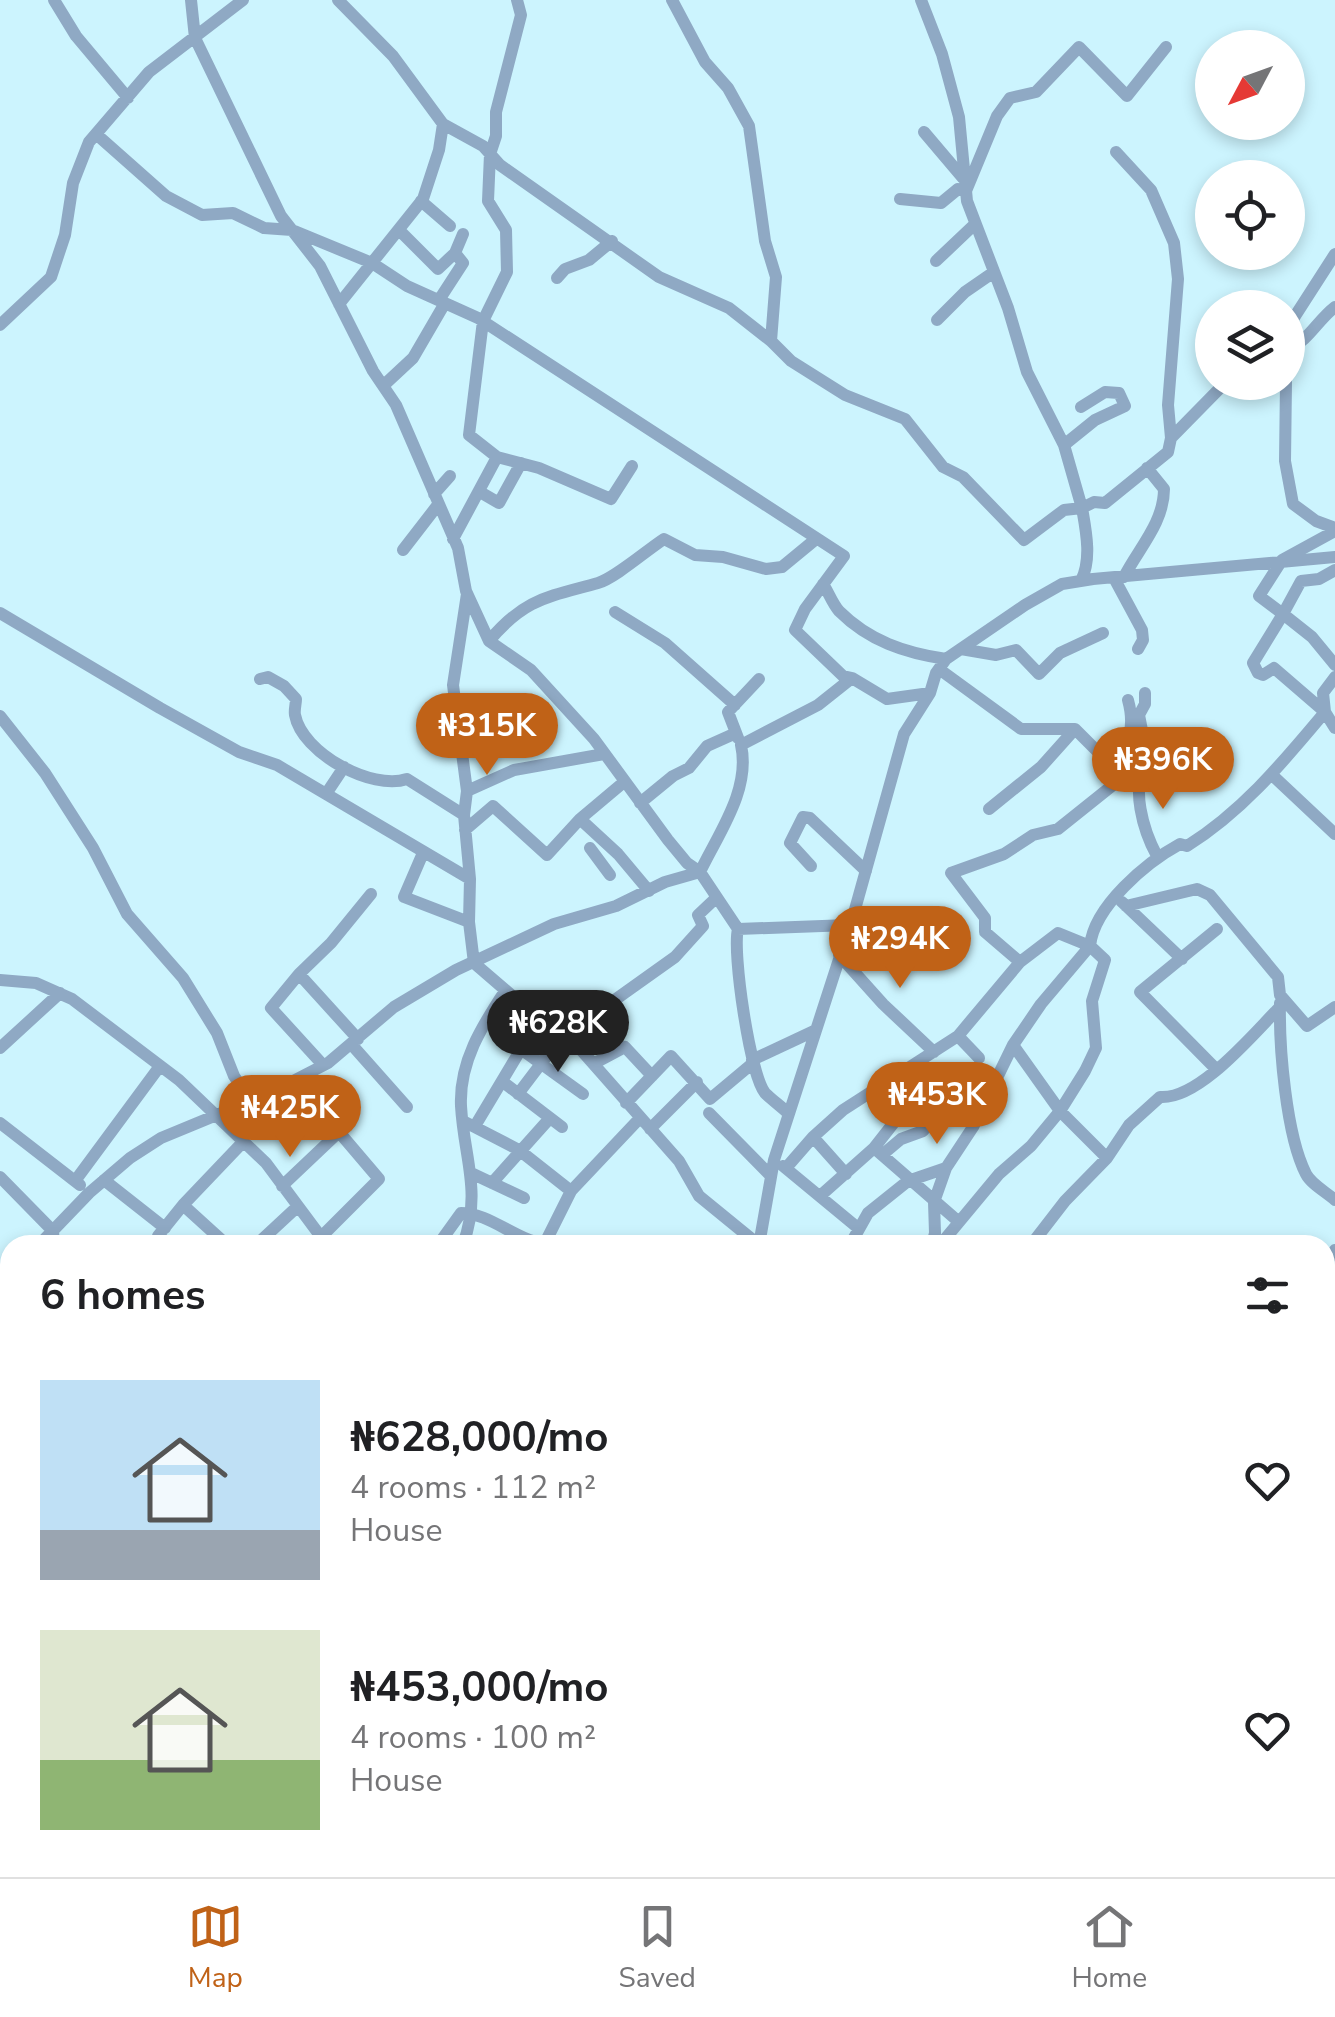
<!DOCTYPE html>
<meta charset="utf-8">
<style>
body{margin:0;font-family:"Nunito Sans",sans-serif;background:#f2f2f2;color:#202124;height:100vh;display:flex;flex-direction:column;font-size:38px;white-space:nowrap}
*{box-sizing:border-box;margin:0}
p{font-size:32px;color:#757577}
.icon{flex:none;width:55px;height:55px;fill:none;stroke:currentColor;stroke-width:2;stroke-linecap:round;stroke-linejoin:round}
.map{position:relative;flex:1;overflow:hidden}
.details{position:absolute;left:0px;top:1235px;width:1335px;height:642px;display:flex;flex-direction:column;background:#fff;border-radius:30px 30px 0 0;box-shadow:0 5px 15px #0003}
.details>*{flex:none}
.needle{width:65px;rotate:229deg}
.tools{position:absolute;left:1195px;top:30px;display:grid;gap:20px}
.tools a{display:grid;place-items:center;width:110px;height:110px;border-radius:50%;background:#fff;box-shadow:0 5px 15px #0003;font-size:50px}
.price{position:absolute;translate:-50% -85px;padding:0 22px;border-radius:35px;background:#c06217;color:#fff;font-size:32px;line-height:65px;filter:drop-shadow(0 2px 5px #0008)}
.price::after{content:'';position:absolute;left:50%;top:60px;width:30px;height:22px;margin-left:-15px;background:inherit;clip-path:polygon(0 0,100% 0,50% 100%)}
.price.current{background:#222;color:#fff}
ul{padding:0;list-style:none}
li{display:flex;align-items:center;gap:30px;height:250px;padding:0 40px}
li span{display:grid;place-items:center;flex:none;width:280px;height:200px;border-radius:0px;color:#555}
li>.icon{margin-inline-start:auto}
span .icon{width:120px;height:120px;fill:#fffc;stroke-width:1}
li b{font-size:42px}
h2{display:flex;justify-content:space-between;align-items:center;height:120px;padding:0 40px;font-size:42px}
.tabs{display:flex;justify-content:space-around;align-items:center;height:140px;border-top:2px solid #e0e0e0;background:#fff;font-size:28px;color:#757577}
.tabs a{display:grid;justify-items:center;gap:5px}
.tabs .current{color:#c06217}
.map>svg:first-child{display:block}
</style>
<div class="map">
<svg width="1335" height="1877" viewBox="0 0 1335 1877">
<rect width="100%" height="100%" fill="#ccf4fe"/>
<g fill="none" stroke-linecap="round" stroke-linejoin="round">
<path stroke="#8fa9c4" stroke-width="12" d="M54 0 76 36 128 98
M191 0 195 38 281 216 320 266 373 371 396 405 458 548 466 591 489 641 531 670 594 739 668 840 687 863 700 872 738 929C732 952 750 1074 765 1093 772 1100 782 1107 789 1114
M338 0 393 56 443 124 483 146 500 165 659 277 729 308 771 341
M672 0 705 62 728 88 749 126 765 241 776 277 771 341 791 361 845 395 905 419 943 467 963 477 1024 540 1064 510 1082 508 1064 445 1027 372 1008 308 967 201 959 117 942 54 921 0
M924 132 963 178
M96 134 166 196 202 215 233 213 264 228 292 230 372 263 407 286 478 318 844 556 805 609 795 630 843 676 852 678
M1116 152 1151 190 1174 243 1178 279 1168 405 1171 438
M900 199 941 203 958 189 966 191 997 116 1010 98 1036 92 1079 47 1127 96 1166 47
M421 201 450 226
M399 230 438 269 455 253 463 234
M936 261 975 224
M557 278 565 269 589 260 612 241
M439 300 463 263 455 253
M339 304 423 199 439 150 443 124
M937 320 965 292 994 272
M0 325 51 277 65 235 73 183 89 142 149 72 243 0
M1288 327 1335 254
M1288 350C1309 340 1317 321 1335 307
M1286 382 1285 461 1293 504 1316 521 1335 528
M384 385 413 358 445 303
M1064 445 1095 420 1125 406 1119 393 1105 392 1081 407
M497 457 469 435 483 321 507 272 506 230 488 201 490 154 496 136V112L521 15 517 0
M480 492 499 503 521 463
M434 494 450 476
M453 539 497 457 539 468 611 499 632 466
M403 550 437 506
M1335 570 1319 579 1301 581 1283 614 1312 637 1335 665
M1124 577C1138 549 1164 523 1164 489L1147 468
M1114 578 1142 630 1143 640 1138 649
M1081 581C1092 559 1086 531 1082 508L1094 502 1105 503 1168 452 1171 438 1226 382
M823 584C829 593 832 603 839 611 869 641 905 653 946 659
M467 594 453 685 467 791 464 815 470 879 469 922 474 963 539 1019 567 1034 679 1161 699 1196 759 1245
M615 612 665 643 735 705
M0 613 160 708 239 752 277 765 470 879
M489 641C525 598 548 597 598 583 615 578 647 550 664 539L695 555 723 557 766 569 782 567 816 539
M961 649 996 655 1016 650 1039 674 1060 653 1103 633
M939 669 1021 729H1075L1108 762C1131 746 1135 726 1128 700
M1335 677 1323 693 1325 712 1335 728
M260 679 268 677 284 686 296 699C296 704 294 710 295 715 302 753 372 791 407 779L464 815
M1145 693V704L1139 715 1148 761 1180 757 1198 746
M0 716 45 773 93 848 127 914 183 978 217 1033 234 1076 251 1101 277 1129
M738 738 728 712 759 679
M1110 762 1148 761C1129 786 1144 832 1157 856
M1272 775 1335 834
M467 791 514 770 604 754
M326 794 344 767
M640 803 673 776 689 768 707 746 736 733
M989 809 1041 767 1075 729
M580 819 618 854 649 891
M465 830 493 806 547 855 580 819 624 782
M590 848 610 875
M423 853 404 897 469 922
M811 866 790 843 803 817 810 818 866 871
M1122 902 1182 959
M1126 906 1197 889 1210 895 1278 977 1280 995 1307 1026 1335 1007
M738 929 849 925
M839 955 883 1004 934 1052
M1020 962 985 932V918L951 873 1004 854 1033 835 1058 829 1143 761
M299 974 271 1008 323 1065
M0 980 36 983 72 999 179 1080 266 1163 327 1245
M1280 1003C1279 1047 1286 1135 1306 1174 1311 1184 1326 1192 1335 1200
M567 1034 675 957 703 926 698 915 716 898
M958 1036 979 1058
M358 1039 299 974 331 943 371 894
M352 1045 407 1107
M1013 1045 1060 1111 1107 1158
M0 1048 60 993
M522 1050 583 1094
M752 1060 814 1031
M921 1061 968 1114 973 1127
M595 1063 625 1047 652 1076
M1216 1069 1140 992 1217 929
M503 1082 562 1127
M518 1094 565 1032
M626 1103 671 1056 710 1099 753 1063
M709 1113 771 1176
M463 1121 519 1150 571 1191
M0 1123 80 1185
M475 1126 539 1019
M650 1129 697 1082
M813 1137 846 1174
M874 1148 959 1222
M882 1155 901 1139 923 1131 952 1096
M783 1166 858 1228
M786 1168 813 1137 843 1110 958 1036 1020 962 1058 933 1090 946C1094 906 1147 862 1180 844L1187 846C1243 811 1283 762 1325 712L1274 668 1263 675 1258 673 1253 663 1283 614 1259 596 1282 560 1335 531
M471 1173 524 1198
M0 1177 53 1231 54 1245
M104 1180 165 1228
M75 1181 160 1066
M492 1183 550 1118
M282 1186 339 1132 379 1179 320 1238
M820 1196 874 1148 903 1111 885 1081
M183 1205 227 1245
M39 1245 89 1193 130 1158 161 1138 270 1093 328 1063 394 1007 456 970 554 924 616 906 665 882 700 872C718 834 751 790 741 745L818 705 852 678 887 699 930 693
M168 1245 158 1236 183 1205 244 1141
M256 1245 296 1208
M438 1245 461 1213C490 1213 515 1240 545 1244 561 1246 577 1243 594 1245
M463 1245C482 1191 464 1159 461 1106 459 1062 482 1026 505 991
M544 1245 571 1191 640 1118
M759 1245 774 1160 854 913 904 734 930 693 936 673 946 659 1025 605 1062 584 1093 579 1335 557
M850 1245 868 1213 908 1181 946 1168 973 1127 1013 1045 1041 1004 1090 946 1105 960 1092 1001 1096 1048 1085 1071 1060 1111 1031 1146 999 1174 940 1245
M932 1245 935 1233 934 1202 946 1168
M1031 1245 1065 1201 1107 1158 1129 1125 1160 1097C1199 1100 1253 1034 1280 1007
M1325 1264 1335 1250
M1325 1278 1335 1287
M0 1285 10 1275
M0 1345 7 1349 0 1363
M1325 1351 1335 1358
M1325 1418 1335 1424
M0 1456 10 1450
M1325 1459 1335 1446
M0 1519 10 1511
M1325 1540 1332 1530 1335 1532
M0 1561 10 1554
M1325 1636 1335 1626
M0 1639 10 1627
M1325 1644 1335 1653
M0 1715 10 1702
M1325 1729 1335 1738
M0 1759 10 1745
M1325 1799 1335 1805
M0 1848 10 1839
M1325 1858 1335 1849
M186 1868 192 1877
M297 1868 310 1877
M408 1868 423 1877
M521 1868 522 1877
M639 1868 656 1877
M843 1868 858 1877
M957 1868 970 1877
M1122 1868 1139 1877
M1269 1868 1272 1877
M1292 1868 1305 1876 1314 1868
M46 1877 56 1868
M151 1877 162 1868
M256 1877 262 1868
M347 1877 355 1868
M442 1877 446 1868
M669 1877 671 1868
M696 1877 699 1868
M733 1877 737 1868
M808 1877 811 1868
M916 1877 926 1868
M1089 1877 1096 1868"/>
</g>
</svg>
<div class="tools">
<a><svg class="needle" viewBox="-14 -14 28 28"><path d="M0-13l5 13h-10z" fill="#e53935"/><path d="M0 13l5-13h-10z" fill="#757577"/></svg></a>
<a><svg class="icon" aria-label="locate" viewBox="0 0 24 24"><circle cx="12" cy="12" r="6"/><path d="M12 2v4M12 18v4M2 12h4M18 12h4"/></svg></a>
<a><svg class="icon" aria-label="layers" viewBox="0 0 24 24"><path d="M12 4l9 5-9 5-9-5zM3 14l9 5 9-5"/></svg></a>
</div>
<b class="price" style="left:487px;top:778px">₦315K</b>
<b class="price" style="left:1163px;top:812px">₦396K</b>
<b class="price" style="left:900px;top:991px">₦294K</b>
<b class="price current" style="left:558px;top:1075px">₦628K</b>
<b class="price" style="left:937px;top:1147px">₦453K</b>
<b class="price" style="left:290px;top:1160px">₦425K</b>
<section class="details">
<h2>6 homes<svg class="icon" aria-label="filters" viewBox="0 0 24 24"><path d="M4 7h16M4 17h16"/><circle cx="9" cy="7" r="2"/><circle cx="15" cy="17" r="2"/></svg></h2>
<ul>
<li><span style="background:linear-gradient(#bfe0f5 75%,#9aa5b1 0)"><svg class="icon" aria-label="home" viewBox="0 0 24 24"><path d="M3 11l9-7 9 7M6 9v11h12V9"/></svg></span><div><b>₦628,000/mo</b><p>4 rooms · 112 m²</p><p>House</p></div><svg class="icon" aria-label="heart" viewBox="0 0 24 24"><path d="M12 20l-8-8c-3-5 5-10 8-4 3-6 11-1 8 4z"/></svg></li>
<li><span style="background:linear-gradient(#dfe7d0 65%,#8fb573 0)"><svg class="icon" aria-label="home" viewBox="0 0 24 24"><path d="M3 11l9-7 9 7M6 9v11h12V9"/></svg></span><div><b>₦453,000/mo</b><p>4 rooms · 100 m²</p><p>House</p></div><svg class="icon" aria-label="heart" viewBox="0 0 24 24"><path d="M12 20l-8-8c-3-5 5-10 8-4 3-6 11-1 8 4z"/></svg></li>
</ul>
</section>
</div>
<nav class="tabs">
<a class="current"><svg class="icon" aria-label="map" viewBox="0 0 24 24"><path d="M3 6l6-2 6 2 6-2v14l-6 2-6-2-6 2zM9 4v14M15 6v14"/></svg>Map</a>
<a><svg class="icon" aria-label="saved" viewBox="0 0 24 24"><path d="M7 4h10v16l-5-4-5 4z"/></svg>Saved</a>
<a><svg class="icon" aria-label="home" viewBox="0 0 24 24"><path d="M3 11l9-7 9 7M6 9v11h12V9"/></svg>Home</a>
</nav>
